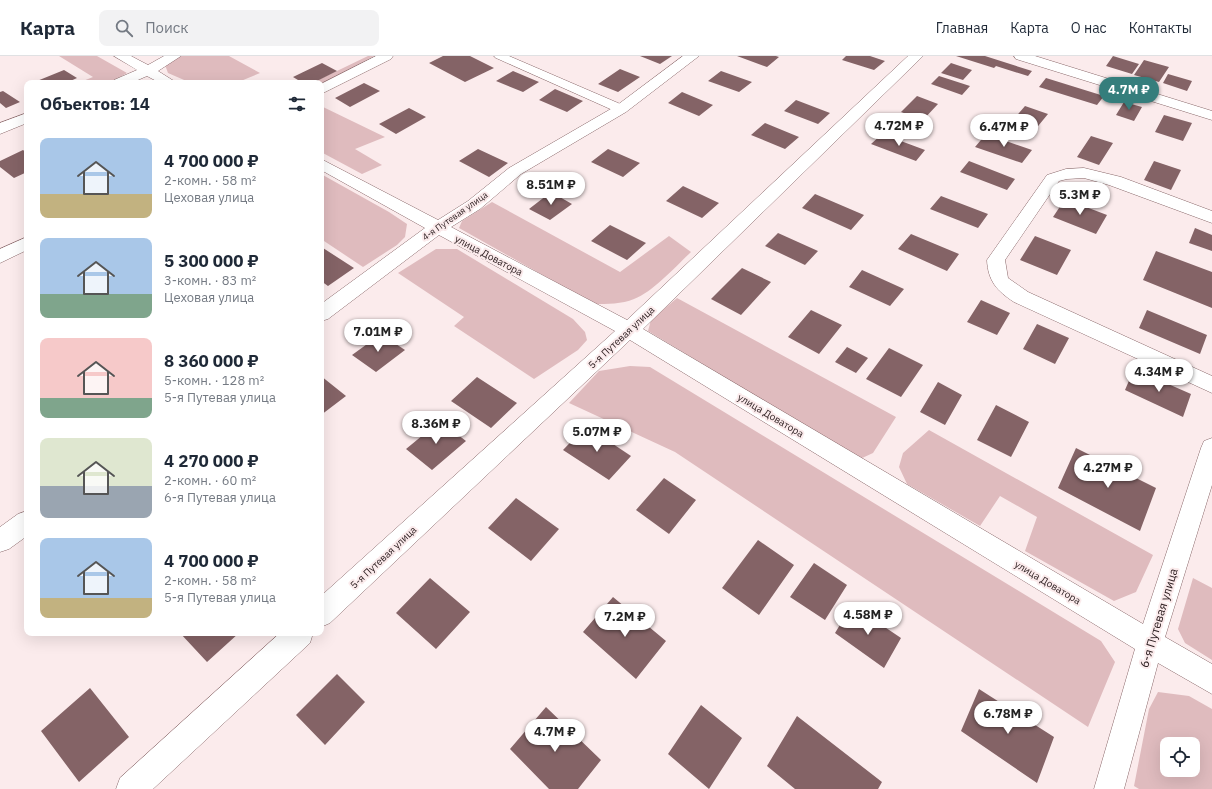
<!DOCTYPE html>
<html lang="ru">
<meta charset="utf-8">
<style>
body{margin:0;font-family:"IBM Plex Sans",sans-serif;background:#f2f2f3;color:#1f2937;height:100vh;display:flex;flex-direction:column;font-size:15px;white-space:nowrap}
*{box-sizing:border-box;margin:0}
p{font-size:13px;color:#747a83}
.icon{flex:none;width:22px;height:22px;fill:none;stroke:currentColor;stroke-width:2;stroke-linecap:round;stroke-linejoin:round}
.map{position:relative;flex:1;overflow:hidden}
.details{position:absolute;left:24px;top:24px;width:300px;height:556px;display:flex;flex-direction:column;background:#fff;border-radius:8px;box-shadow:0 4px 16px #0002}
.details>*{flex:none}
.buttons{position:absolute;left:1160px;top:681px;display:grid;gap:8px}
.buttons a{display:grid;place-items:center;width:40px;height:40px;border-radius:8px;background:#fff;box-shadow:0 4px 16px #0002;font-size:20px}
.price{position:absolute;translate:-50% -34px;padding:0 9px;border-radius:14px;background:#fff;color:#222;font-size:13px;line-height:26px;filter:drop-shadow(0 1px 2px #0008)}
.price::after{content:'';position:absolute;left:50%;top:24px;width:12px;height:9px;margin-left:-6px;background:inherit;clip-path:polygon(0 0,100% 0,50% 100%)}
.price.current{background:#357e7c;color:#fff}
ul{padding:0;list-style:none}
li{display:flex;align-items:center;gap:12px;height:100px;padding:0 16px}
li span{display:grid;place-items:center;flex:none;width:112px;height:80px;border-radius:8px;color:#555}
li>.icon{margin-inline-start:auto}
span .icon{width:48px;height:48px;fill:#fffc;stroke-width:1}
li b{font-size:17px}
h2{display:flex;justify-content:space-between;align-items:center;height:48px;padding:0 16px;font-size:17px}
header{display:flex;align-items:center;gap:24px;box-sizing:border-box;height:56px;padding:0 20px;background:#fff;border-bottom:1px solid #e0e1e3}
header strong{font-size:19px}
nav{display:flex;gap:22px;margin-inline-start:auto;font-size:14px}
.search{width:280px;height:36px;background:#f2f2f3;display:flex;align-items:center;gap:10px;box-sizing:border-box;padding:0 14px;border-radius:8px;color:#747a83;font-size:15px}
.map>svg:first-child{display:block}
</style>
<header>
<strong>Карта</strong>
<div class="search"><svg class="icon" aria-label="search" viewBox="0 0 24 24"><circle cx="10" cy="10" r="6"/><path d="M15 15l6 6"/></svg>Поиск</div>
<nav><a>Главная</a><a>Карта</a><a>О нас</a><a>Контакты</a></nav>
</header>
<div class="map">
<svg width="1212" height="733" viewBox="0 0 1212 733">
<rect width="100%" height="100%" fill="#fbebec"/>
<path fill="#dfbbbe" fill-rule="evenodd" d="M59 0H97L127 17 110 27H78L93 21Z
M180 0H229L260 17 236 27H191L168 17 165 9Z
M368 0H374L321 29V27H312Z
M321 50 385 81 355 93 382 109 362 118 321 96Z
M321 118 389 156 407 168 405 181 397 189 363 211 321 183Z
M492 146 620 216 669 180 691 196C676 210 653 236 634 243 622 248 607 248 594 248L459 172 462 165Z
M436 193H457L573 263 585 276 587 284 578 294 534 323 454 270 464 261 398 217Z
M677 242 896 361 873 397 860 403 648 275 651 264Z
M630 310 650 311 1101 585 1115 606 1088 671 675 396 569 347 599 315Z
M929 374 1153 499 1136 536 1114 545 1025 495 1037 461 1000 440 980 470 907 428 899 411 903 397Z
M1193 522 1212 532V604L1185 587 1178 573Z
M1158 636 1189 640 1212 653V733H1139L1134 730 1149 653ZM1167 688H1193V714H1167Z"/>
<path fill="#846366" d="M443 0H470L494 12 465 26 429 7Z
M640 0H672L660 8Z
M737 0H776L779 1 767 11Z
M846 0H870L885 5 874 14 842 4Z
M956 0H985L1032 15 1028 20 996 10 994 12Z
M1113 0 1139 8 1132 18 1106 10Z
M1144 4 1169 11 1159 26 1134 19Z
M322 7 337 15 313 27H303L293 21Z
M951 7 972 14 963 24 941 17Z
M620 13 640 21 618 36 598 28Z
M64 14 77 22 66 27H32Z
M513 15 539 26 523 36 496 25Z
M721 15 752 26 739 36 708 25Z
M1168 18 1192 25 1187 35 1163 27Z
M939 20 970 30 962 39 931 28Z
M1046 22 1104 40 1097 49 1039 31Z
M364 27 380 35 350 51 335 42Z
M555 33 583 45 567 56 539 44Z
M3 35 20 46 6 52 0 47V36Z
M682 36 713 49 699 60 668 47Z
M917 40 938 48 923 64 901 56Z
M796 44 830 57 818 68 784 55Z
M1124 46 1142 51 1134 65 1116 59Z
M1025 50 1048 58 1029 81 1006 72Z
M409 52 426 61 396 78 379 68Z
M1164 59 1192 67 1183 85 1155 76Z
M765 67 799 81 785 93 751 79Z
M882 78 925 94 916 105 871 88Z
M986 78 1032 94 1022 107 975 91Z
M1091 80 1113 87 1099 109 1077 101Z
M478 93 508 107 489 121 459 105Z
M608 93 640 107 623 121 591 106Z
M23 94 27 97V116L14 122 0 111V105Z
M969 105 1015 123 1007 134 960 116Z
M1154 105 1181 114 1171 134 1144 124Z
M683 130 719 147 702 162 666 145Z
M551 136 572 148 550 164 529 153Z
M815 138 864 159 851 174 802 152Z
M941 140 988 158 978 172 930 153Z
M1065 143 1107 159 1096 178 1053 161Z
M610 169 646 187 627 204 591 185Z
M1195 172 1212 179V195L1189 187Z
M778 177 818 195 805 209 765 190Z
M911 178 959 198 947 215 898 193Z
M1035 180 1071 194 1057 219 1020 204Z
M323 192 354 212 328 230 321 225V194Z
M1156 195 1212 216V252L1143 224Z
M742 212 771 226 741 259 711 243Z
M862 214 904 233 890 250 849 231Z
M981 244 1010 257 997 279 967 266Z
M811 254 842 269 819 298 788 281Z
M1147 254 1207 279 1200 298 1139 272Z
M1037 268 1069 282 1055 308 1023 293Z
M381 278 405 294 376 316 352 299Z
M847 291 868 302 856 317 835 306Z
M889 292 923 309 901 341 866 323Z
M1134 313 1191 338 1183 361 1125 334Z
M321 320 346 340 321 359Z
M477 321 517 347 491 372 451 345Z
M938 326 962 339 945 369 920 356Z
M996 349 1029 366 1011 401 977 384Z
M440 365 466 385 432 414 406 393Z
M586 370 631 400 609 424 563 394Z
M1076 392 1156 432 1140 475 1058 432Z
M664 422 696 444 669 478 636 454Z
M516 442 559 473 531 505 488 472Z
M758 484 794 509 759 559 722 532Z
M814 507 847 529 825 564 790 541Z
M430 522 470 556 436 593 396 557Z
M613 541 666 585 636 623 583 576Z
M852 549 901 582 884 612 835 577Z
M180 577H239L207 606Z
M337 618 365 646 325 689 296 659Z
M90 632 129 681 79 726 41 675Z
M979 633 1054 681 1037 727 961 675Z
M701 649 742 682 709 733 668 698Z
M546 651 601 704 578 733H549L510 693Z
M797 660 882 726 878 733H795L767 710Z"/>
<g fill="none" stroke-linecap="round" stroke-linejoin="round">
<g stroke="#89686a" stroke-width="1">
<path id="service" d="M494 0H509L625 50 627 53 625 56H617L496 2Z"/>
</g>
<g stroke="#89686a" stroke-width="1">
<path id="minor" d="M114 0H131L148 9 164 0H181L158 15 177 27H160L147 20 131 27H112L114 24 137 14Z
M376 0H393L391 3 321 38V28Z
M683 0H699L626 56 521 118 480 153 451 171 627 264 908 0H923L643 273 1143 568 1201 392 1204 385 1212 382V429L1165 581 1212 608V638L1158 607 1124 733H1094L1135 593 630 284 330 567 321 571V540L615 275 439 179 328 263 321 265V248L425 172 321 114V103L438 164 468 145 509 112 616 50Z
M1014 0H1035L1212 55V64L1016 3Z
M27 57V67L0 78V67Z
M1084 112 1121 121 1212 155V167L1109 129 1084 122 1067 123 1059 125 1005 204 1008 222 1028 236 1212 320V337L1014 246C997 235 988 225 987 204L1047 119 1066 113Z
M27 181V194L0 207V193Z
M27 455V480L9 493 0 496V471L18 458Z
M280 577H313L310 587 153 733H116L120 722Z"/>
</g>
<use href="#service" fill="#fff" fill-rule="evenodd"/>
<use href="#minor" fill="#fff" fill-rule="evenodd"/>
</g>
<g text-anchor="middle" stroke-width="4" stroke-linejoin="round" paint-order="stroke">
<g font-size="9" fill="#2f2123" stroke="#fbebec">
<text transform="translate(455 160) rotate(-35)" y="3">4-я Путевая улица</text>
</g>
<g font-size="10" fill="#2f2123" stroke="#fbebec">
<text transform="translate(489 199) rotate(28)" y="4">улица Доватора</text>
<text transform="translate(621 281) rotate(-43)" y="4">5-я Путевая улица</text>
<text transform="translate(771 359) rotate(31)" y="4">улица Доватора</text>
<text transform="translate(383 501) rotate(-43)" y="4">5-я Путевая улица</text>
<text transform="translate(1048 526) rotate(31)" y="4">улица Доватора</text>
</g>
<g font-size="12" fill="#2f2123" stroke="#fbebec">
<text transform="translate(1159 562) rotate(-73)" y="4">6-я Путевая улица</text>
</g>
</g>
</svg>
<div class="buttons">
<a><svg class="icon" aria-label="locate" viewBox="0 0 24 24"><circle cx="12" cy="12" r="6"/><path d="M12 2v4M12 18v4M2 12h4M18 12h4"/></svg></a>
</div>
<b class="price current" style="left:1129px;top:55px">4.7M ₽</b>
<b class="price" style="left:899px;top:91px">4.72M ₽</b>
<b class="price" style="left:1004px;top:92px">6.47M ₽</b>
<b class="price" style="left:551px;top:150px">8.51M ₽</b>
<b class="price" style="left:1080px;top:160px">5.3M ₽</b>
<b class="price" style="left:378px;top:297px">7.01M ₽</b>
<b class="price" style="left:1159px;top:337px">4.34M ₽</b>
<b class="price" style="left:436px;top:389px">8.36M ₽</b>
<b class="price" style="left:597px;top:397px">5.07M ₽</b>
<b class="price" style="left:1108px;top:433px">4.27M ₽</b>
<b class="price" style="left:868px;top:580px">4.58M ₽</b>
<b class="price" style="left:625px;top:582px">7.2M ₽</b>
<b class="price" style="left:1008px;top:679px">6.78M ₽</b>
<b class="price" style="left:555px;top:697px">4.7M ₽</b>
<section class="details">
<h2>Объектов: 14<svg class="icon" aria-label="filters" viewBox="0 0 24 24"><path d="M4 7h16M4 17h16"/><circle cx="9" cy="7" r="2"/><circle cx="15" cy="17" r="2"/></svg></h2>
<ul>
<li><span style="background:linear-gradient(#a9c7e8 70%,#c2b280 0)"><svg class="icon" aria-label="home" viewBox="0 0 24 24"><path d="M3 11l9-7 9 7M6 9v11h12V9"/></svg></span><div><b>4 700 000 ₽</b><p>2-комн. · 58 m²</p><p>Цеховая улица</p></div></li>
<li><span style="background:linear-gradient(#a9c7e8 70%,#7fa58c 0)"><svg class="icon" aria-label="home" viewBox="0 0 24 24"><path d="M3 11l9-7 9 7M6 9v11h12V9"/></svg></span><div><b>5 300 000 ₽</b><p>3-комн. · 83 m²</p><p>Цеховая улица</p></div></li>
<li><span style="background:linear-gradient(#f6c9c9 75%,#7fa58c 0)"><svg class="icon" aria-label="home" viewBox="0 0 24 24"><path d="M3 11l9-7 9 7M6 9v11h12V9"/></svg></span><div><b>8 360 000 ₽</b><p>5-комн. · 128 m²</p><p>5-я Путевая улица</p></div></li>
<li><span style="background:linear-gradient(#dfe7d0 60%,#9aa5b1 0)"><svg class="icon" aria-label="home" viewBox="0 0 24 24"><path d="M3 11l9-7 9 7M6 9v11h12V9"/></svg></span><div><b>4 270 000 ₽</b><p>2-комн. · 60 m²</p><p>6-я Путевая улица</p></div></li>
<li><span style="background:linear-gradient(#a9c7e8 75%,#c2b280 0)"><svg class="icon" aria-label="home" viewBox="0 0 24 24"><path d="M3 11l9-7 9 7M6 9v11h12V9"/></svg></span><div><b>4 700 000 ₽</b><p>2-комн. · 58 m²</p><p>5-я Путевая улица</p></div></li>
</ul>
</section>
</div>
